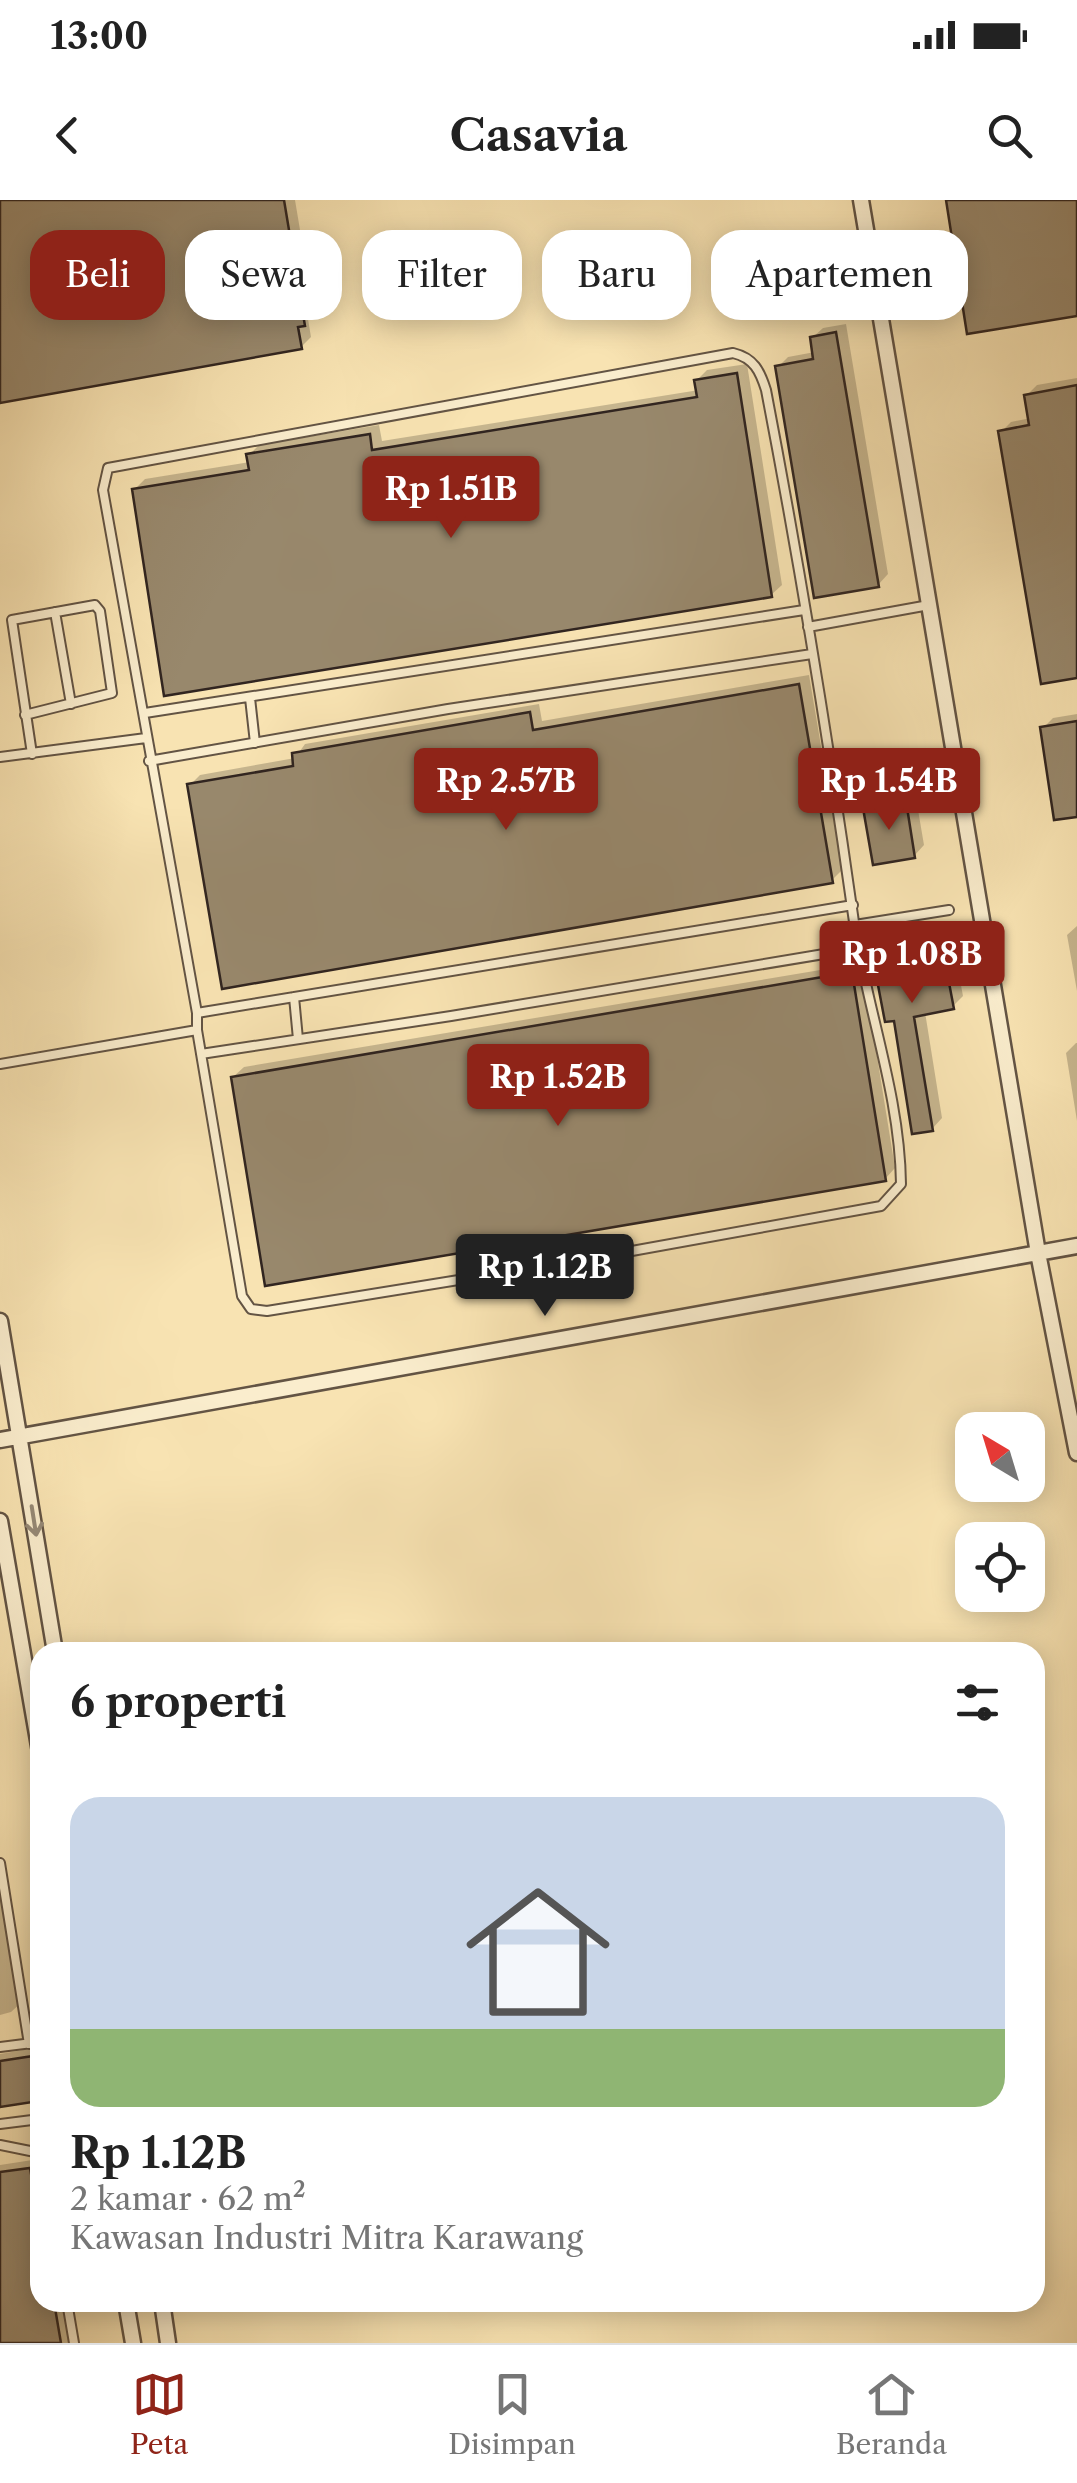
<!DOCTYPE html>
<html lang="id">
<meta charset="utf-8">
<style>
body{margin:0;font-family:"Libre Caslon Text",serif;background:#f2f2f2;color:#222;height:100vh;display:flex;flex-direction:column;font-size:38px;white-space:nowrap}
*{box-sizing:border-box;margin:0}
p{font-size:32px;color:#767676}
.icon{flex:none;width:55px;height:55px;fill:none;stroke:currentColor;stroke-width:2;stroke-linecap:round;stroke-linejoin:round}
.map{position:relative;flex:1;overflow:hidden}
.sheet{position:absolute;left:30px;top:1442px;width:1015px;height:670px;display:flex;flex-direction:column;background:#fff;border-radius:30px;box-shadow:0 5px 25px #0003}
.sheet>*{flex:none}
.guide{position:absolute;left:30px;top:30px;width:1018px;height:90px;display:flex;gap:20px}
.needle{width:65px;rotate:322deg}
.tools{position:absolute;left:955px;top:1212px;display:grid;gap:20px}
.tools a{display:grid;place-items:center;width:90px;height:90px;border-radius:20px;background:#fff;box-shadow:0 5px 25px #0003;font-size:50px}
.price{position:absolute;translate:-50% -85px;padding:0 22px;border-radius:10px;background:#8f2418;color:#fff;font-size:32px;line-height:65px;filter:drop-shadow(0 2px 5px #0008)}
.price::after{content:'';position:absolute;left:50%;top:60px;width:30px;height:22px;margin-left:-15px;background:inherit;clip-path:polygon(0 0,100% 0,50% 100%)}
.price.selected{background:#222;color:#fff}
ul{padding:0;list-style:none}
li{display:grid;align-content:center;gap:20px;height:530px;padding:0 40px}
li span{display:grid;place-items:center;height:310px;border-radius:30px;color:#555}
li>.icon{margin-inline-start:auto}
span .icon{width:180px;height:180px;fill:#fffc;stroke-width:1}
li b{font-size:42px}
h2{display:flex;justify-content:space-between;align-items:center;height:120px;padding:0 40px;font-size:42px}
.tag{padding:0 35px;border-radius:30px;background:#fff;box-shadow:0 5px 25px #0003;font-size:35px;line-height:90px}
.tag.selected{background:#8f2418;color:#fff}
.status{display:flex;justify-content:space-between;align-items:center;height:70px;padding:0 50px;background:#fff;direction:ltr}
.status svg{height:28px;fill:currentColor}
header{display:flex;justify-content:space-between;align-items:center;height:130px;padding:0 40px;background:#fff;font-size:45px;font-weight:800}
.tab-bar{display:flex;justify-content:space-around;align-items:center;height:140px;border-top:2px solid #e0e0e0;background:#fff;font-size:28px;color:#767676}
.tab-bar a{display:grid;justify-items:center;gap:5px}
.tab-bar .selected{color:#8f2418}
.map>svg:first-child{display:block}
</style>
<div class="status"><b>13:00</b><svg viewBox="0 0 49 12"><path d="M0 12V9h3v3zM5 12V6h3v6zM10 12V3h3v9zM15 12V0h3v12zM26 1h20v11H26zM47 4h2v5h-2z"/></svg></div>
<header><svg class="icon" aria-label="back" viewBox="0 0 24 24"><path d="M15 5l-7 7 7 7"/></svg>Casavia<svg class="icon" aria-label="search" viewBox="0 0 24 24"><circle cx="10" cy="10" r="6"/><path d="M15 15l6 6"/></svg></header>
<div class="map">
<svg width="1077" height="2143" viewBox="0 0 1077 2143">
<rect width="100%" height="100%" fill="#f8e3b2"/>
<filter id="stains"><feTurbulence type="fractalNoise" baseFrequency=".002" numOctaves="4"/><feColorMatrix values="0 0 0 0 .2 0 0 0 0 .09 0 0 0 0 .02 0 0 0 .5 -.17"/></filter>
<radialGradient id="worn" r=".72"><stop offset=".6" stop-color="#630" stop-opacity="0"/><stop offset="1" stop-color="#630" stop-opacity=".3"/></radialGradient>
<path fill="#0003" d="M0 0H295L314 113 308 119 311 137 301 147 0 200Z
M846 124 888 374 878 385 778 167 788 157 815 152 812 138 823 128Z
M747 164 782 385 771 395 134 290 145 279 250 262 249 255 259 245 379 225 382 241 699 190 697 180 707 170Z
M1077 178V475L1001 232 1011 222 1031 218 1027 195 1037 185Z
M809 475 842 670 831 681 190 585 200 575 295 558 305 544 539 504 542 521Z
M1077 514V614L1043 528 1053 518Z
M915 592 924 645 914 656 866 609 876 599Z
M949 721 963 796 953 806 925 812 942 918 932 929 872 744 883 734Z
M1077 726V791L1067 735Z
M862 763 895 968 885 979 233 877 244 867Z
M1076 843H1077V921L1066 853Z
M0 1690 22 1802 11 1812 0 1815Z
M40 1847V1897L0 1905V1854Z
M39 1959 40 2102H65L72 2143H0V1965Z"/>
<path fill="#98886c" stroke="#312520" stroke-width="2.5" d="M0 0H284L305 126 298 127 302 149 0 203Z
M946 0H1077V116L967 134Z
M836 132 879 387 814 398 775 166 813 159 810 137Z
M737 173 772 397 164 496 132 289 249 270 246 254 370 234 372 250 697 197 694 180Z
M1077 185V478L1041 484 998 231 1029 225 1024 195Z
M799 484 833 683 222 789 187 584 293 566 292 553 530 512 533 530Z
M1077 521V617L1054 620 1040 527Z
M906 601 915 658 873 665 863 608Z
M939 730 954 809 914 817 933 931 912 934 894 821 885 822 870 743Z
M852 772 886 981 265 1086 231 877Z
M33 1856 39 1901 0 1907V1861Z
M30 1968 40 2026V2102H54L61 2143H0V1972Z"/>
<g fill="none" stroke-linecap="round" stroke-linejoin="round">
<g stroke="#635444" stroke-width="12">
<path id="lane" d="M733 153C754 158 760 171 766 190 800 367 829 544 854 722 867 809 900 895 901 984L881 1006 582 1060 267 1111 251 1109 242 1096 197 830V813L103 290 108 268Z
M55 412 71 504
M808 427 929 405
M250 498 255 543
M145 513 804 410
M25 515 112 493 100 411 95 405 12 420 32 554
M0 557 146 538
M149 561 448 509 812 454
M855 725 949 710
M294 797 298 839
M197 813 853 705
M201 854 451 816 860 748
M0 864 197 830
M0 1663 29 1844
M0 1847 40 1842
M0 1924 40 1919
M0 1945 40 1953
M67 2102 74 2143"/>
</g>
<g stroke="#635444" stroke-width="19">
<path id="street" d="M861 0 1038 1053 1077 1253
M0 1121 55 1452
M0 1240 1077 1046
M0 1321 40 1552
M126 2102 133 2143
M162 2102 168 2143"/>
</g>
<use href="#lane" stroke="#faedcd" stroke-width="8"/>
<use href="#street" stroke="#faedcd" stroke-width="14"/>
</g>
<defs><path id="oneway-shaft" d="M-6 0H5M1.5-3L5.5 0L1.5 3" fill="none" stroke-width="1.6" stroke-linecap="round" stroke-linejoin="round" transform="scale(2.5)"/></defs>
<use stroke="#968976" href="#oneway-shaft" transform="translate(34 1321) rotate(81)"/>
<rect width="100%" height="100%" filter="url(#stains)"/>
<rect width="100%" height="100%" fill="url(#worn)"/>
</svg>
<div class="tools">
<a><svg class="needle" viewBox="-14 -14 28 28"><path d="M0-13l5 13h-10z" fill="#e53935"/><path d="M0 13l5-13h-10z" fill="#767676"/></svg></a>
<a><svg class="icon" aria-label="locate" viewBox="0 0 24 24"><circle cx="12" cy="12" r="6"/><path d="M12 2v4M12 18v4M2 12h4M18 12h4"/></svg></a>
</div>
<b class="price" style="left:451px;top:341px">Rp 1.51B</b>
<b class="price" style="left:506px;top:633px">Rp 2.57B</b>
<b class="price" style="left:889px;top:633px">Rp 1.54B</b>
<b class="price" style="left:912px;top:806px">Rp 1.08B</b>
<b class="price" style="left:558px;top:929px">Rp 1.52B</b>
<b class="price selected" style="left:545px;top:1119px">Rp 1.12B</b>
<div class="guide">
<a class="tag selected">Beli</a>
<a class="tag">Sewa</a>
<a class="tag">Filter</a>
<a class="tag">Baru</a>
<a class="tag">Apartemen</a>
</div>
<section class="sheet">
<h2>6 properti<svg class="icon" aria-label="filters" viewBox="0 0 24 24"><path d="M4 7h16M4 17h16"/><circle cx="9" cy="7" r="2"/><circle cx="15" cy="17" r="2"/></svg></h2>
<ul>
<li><span style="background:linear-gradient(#c9d6e8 75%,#8fb573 0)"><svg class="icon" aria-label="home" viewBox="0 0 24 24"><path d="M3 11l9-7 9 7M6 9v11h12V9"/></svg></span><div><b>Rp 1.12B</b><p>2 kamar · 62 m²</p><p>Kawasan Industri Mitra Karawang</p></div></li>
</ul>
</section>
</div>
<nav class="tab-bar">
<a class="selected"><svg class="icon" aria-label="map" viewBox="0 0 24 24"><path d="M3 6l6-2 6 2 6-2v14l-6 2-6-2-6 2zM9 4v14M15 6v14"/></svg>Peta</a>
<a><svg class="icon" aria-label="saved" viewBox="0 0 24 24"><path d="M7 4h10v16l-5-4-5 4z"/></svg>Disimpan</a>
<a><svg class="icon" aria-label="home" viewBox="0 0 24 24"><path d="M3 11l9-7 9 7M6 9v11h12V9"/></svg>Beranda</a>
</nav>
